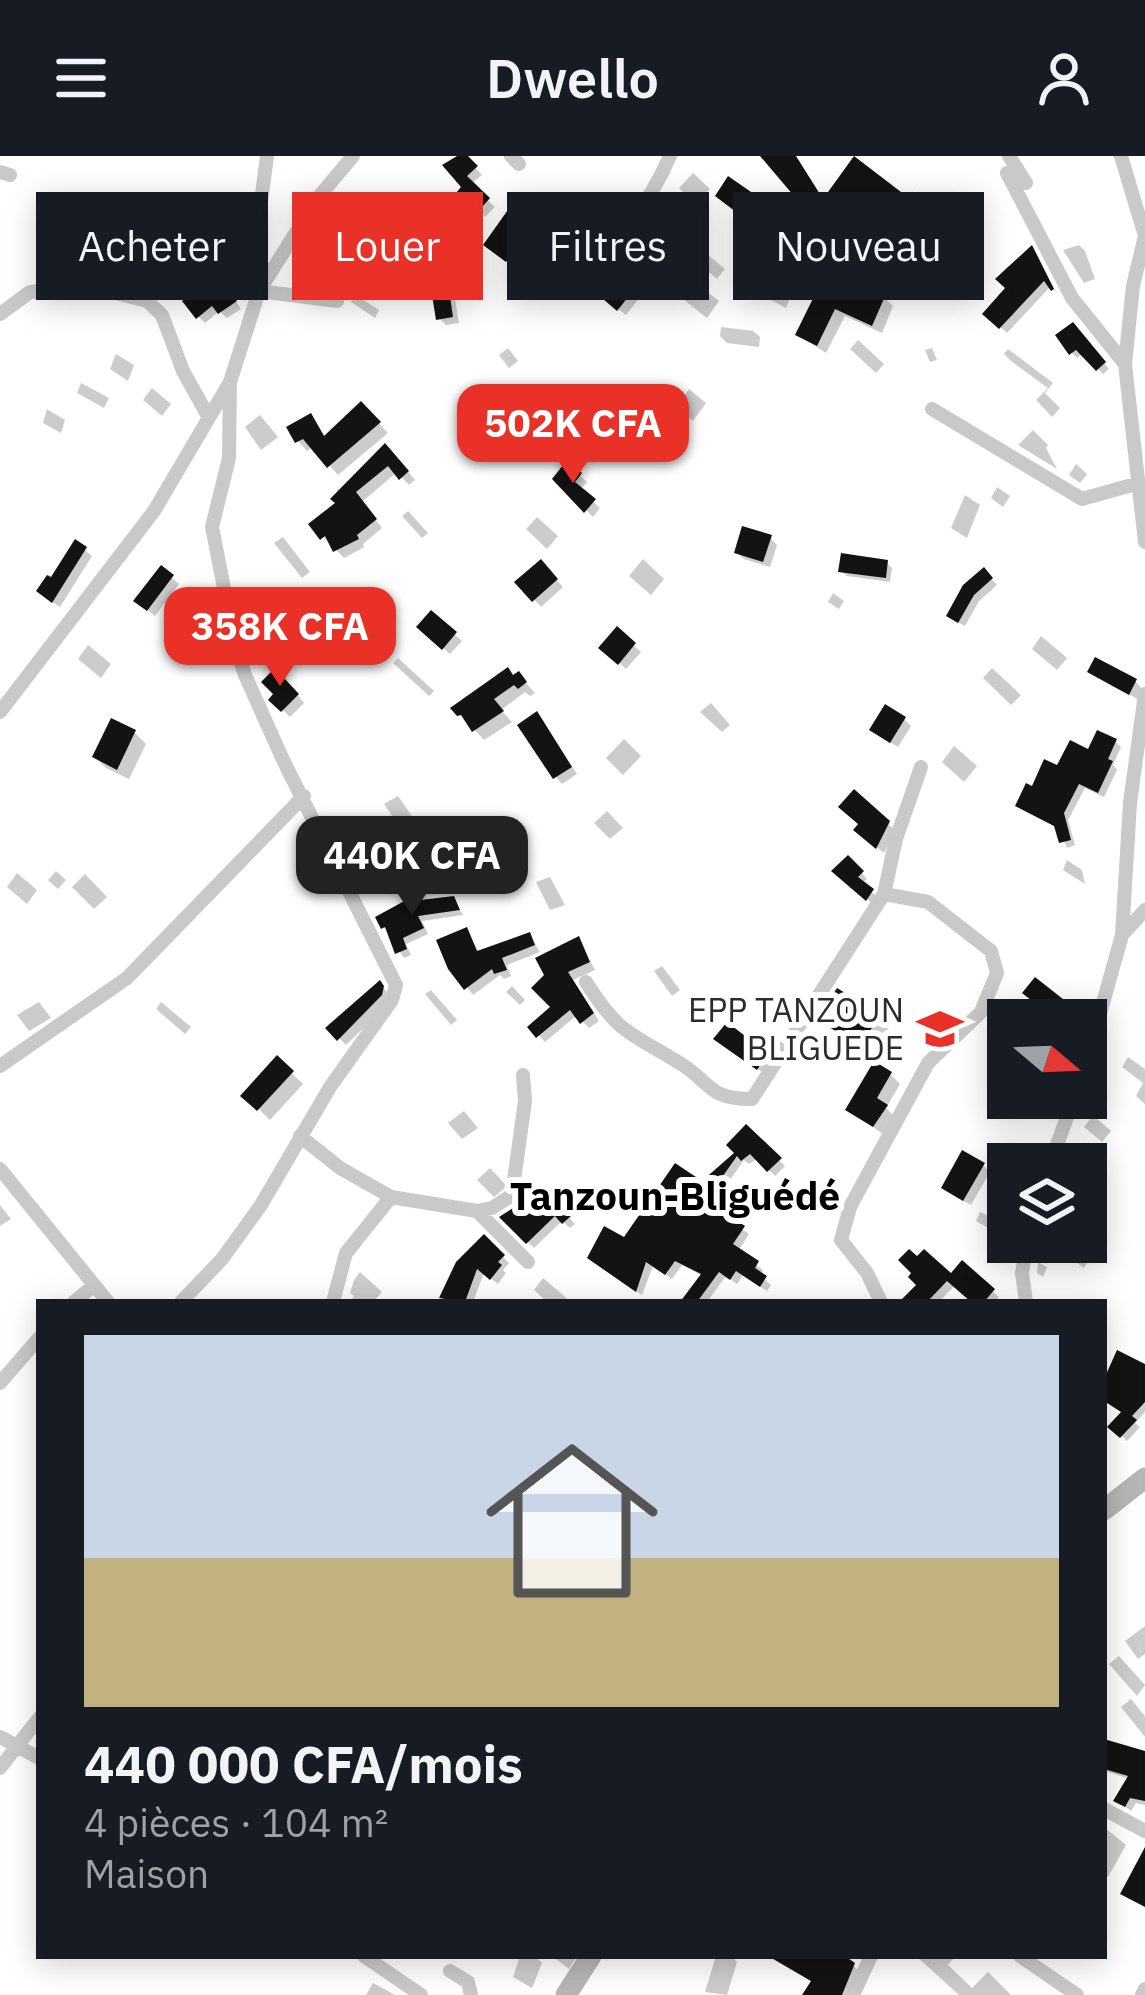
<!DOCTYPE html>
<html lang="fr">
<meta charset="utf-8">
<style>
body{margin:0;font-family:"IBM Plex Sans",sans-serif;background:#242831;color:#f1f3f6;height:100vh;display:flex;flex-direction:column;font-size:45px;white-space:nowrap}
*{box-sizing:border-box;margin:0}
p{font-size:39px;color:#9ea1a6}
.icon{flex:none;width:66px;height:66px;fill:none;stroke:currentColor;stroke-width:2;stroke-linecap:round;stroke-linejoin:round}
.map{position:relative;flex:1;overflow:hidden}
.drawer{position:absolute;left:36px;top:1143px;width:1071px;height:660px;display:flex;flex-direction:column;background:#171b24;border-radius:0px;box-shadow:0 6px 30px #0003}
.drawer>*{flex:none}
.top-card{position:absolute;left:36px;top:36px;width:1074px;height:108px;display:flex;gap:24px}
.needle{width:78px;rotate:109deg}
.controls{position:absolute;left:987px;top:843px;display:grid;gap:24px}
.controls a{display:grid;place-items:center;width:120px;height:120px;border-radius:0px;background:#171b24;box-shadow:0 6px 30px #0003;font-size:60px}
.price{position:absolute;translate:-50% -102px;padding:0 27px;border-radius:24px;background:#e93127;color:#fff;font-size:39px;line-height:78px;filter:drop-shadow(0 3px 6px #0008)}
.price::after{content:'';position:absolute;left:50%;top:72px;width:36px;height:27px;margin-left:-18px;background:inherit;clip-path:polygon(0 0,100% 0,50% 100%)}
.price.selected{background:#222;color:#fff}
ul{padding:0;list-style:none}
li{display:grid;align-content:center;gap:24px;height:636px;padding:0 48px}
li span{display:grid;place-items:center;height:372px;border-radius:0px;color:#555}
li>.icon{margin-inline-start:auto}
span .icon{width:216px;height:216px;fill:#fffc;stroke-width:1}
li b{font-size:51px}
.tag{padding:0 42px;border-radius:0px;background:#171b24;box-shadow:0 6px 30px #0003;font-size:42px;line-height:108px}
.tag.selected{background:#e93127;color:#fff}
header{display:flex;justify-content:space-between;align-items:center;height:156px;padding:0 48px;background:#171b24;font-size:54px;font-weight:600}
.map>svg:first-child{display:block}
</style>
<header><svg class="icon" aria-label="menu" viewBox="0 0 24 24"><path d="M4 6h16M4 12h16M4 18h16"/></svg>Dwello<svg class="icon" aria-label="person" viewBox="0 0 24 24"><circle cx="12" cy="8" r="4"/><path d="M4 21q1-7 8-7t8 7"/></svg></header>
<div class="map">
<svg width="1145" height="1839" viewBox="0 0 1145 1839">
<rect width="100%" height="100%" fill="#fff"/>
<path fill="#0003" d="M460 0H465L482 19 471 28 495 51 485 61 460 37 465 31Z
M761 0H793L824 46 899 38 906 44 873 85 835 58 798 94 786 82 782 89 725 46 752 40 758 46 753 54 773 67 798 40Z
M693 17 710 33 695 48 679 32Z
M918 35 939 50 933 62 911 47Z
M541 56 551 67 518 114 486 89Z
M176 75 206 115 194 124 206 139 229 135 241 153 227 162 219 155 205 167 199 161Z
M947 76 961 85 956 95 942 86Z
M1079 89 1085 95 1095 123 1084 127 1063 94Z
M93 90 99 96 88 111 66 94Z
M700 92 725 113 717 123 692 102Z
M385 93 396 111 350 129 337 115Z
M1031 93 1058 139 1051 130 1007 177 986 158 1009 132Z
M620 113 645 135 626 159 606 144Z
M828 118 884 141 893 150 882 177 845 160 826 197 798 179Z
M446 123 453 130 459 167 446 169 439 162 436 145 425 140Z
M695 127 719 145 707 162 684 144Z
M774 135 790 142 786 152 771 144Z
M353 137 379 154 375 162 351 146Z
M721 171 753 175 760 181 759 191 727 187 720 180Z
M1078 175 1109 213 1103 218 1083 197 1077 202 1072 197Z
M858 184 884 208 876 217 850 193Z
M508 192 518 205 509 212 499 199Z
M932 192 937 204 930 206 925 194Z
M1008 193 1053 227 1045 237 1060 252 1052 261 1036 244 1048 232 1011 205 1004 198Z
M116 198 134 209 128 225 110 213Z
M81 227 109 242 104 252 77 237Z
M152 232 171 248 162 260 143 244Z
M689 233 706 247 693 265 676 251Z
M544 245 564 263 548 281 529 263Z
M497 247 513 268 505 274 488 254Z
M361 249 388 277 338 319 313 291 307 295 298 285 311 261 326 282Z
M47 253 65 264 61 277 43 267Z
M260 259 278 281 261 294 245 271Z
M1033 274 1048 289 1046 292 1057 313 1018 289Z
M393 298 415 324 409 329 397 316 362 346 382 372 363 388 364 391 344 402 312 369Z
M1076 308 1087 318 1080 327 1069 319Z
M568 309 587 326 580 334 600 352 593 361 556 323Z
M997 331 1010 340 1003 351 991 342Z
M965 339 980 349 967 382 951 372Z
M408 355 428 377 422 382 402 360Z
M537 361 558 380 547 393 526 373Z
M283 381 310 416 302 422 274 387Z
M770 382 777 389 770 411 744 403 738 397Z
M85 394 92 400 60 451 46 442 52 425Z
M643 403 664 423 651 439 629 420Z
M541 407 563 431 541 451 519 427Z
M887 407 892 412 890 426 847 420 841 415Z
M161 413 179 428 155 460 144 451Z
M984 415 997 429 979 445 965 470 956 465Z
M833 437 844 445 839 453 828 446Z
M432 458 462 485 450 498 420 471Z
M617 475 641 496 626 513 603 492Z
M1041 480 1067 502 1057 514 1032 493Z
M88 489 111 508 101 522 78 503Z
M398 502 434 535 429 540 393 507Z
M992 512 1021 539 1011 549 983 522Z
M278 513 304 547 290 561 272 543Z
M1090 515 1136 526 1142 533 1137 543Z
M519 519 535 537 530 540 525 536 501 554 512 566 484 584 455 552Z
M711 547 730 569 722 576 700 556Z
M904 563 911 570 898 591 879 580Z
M543 566 577 618 562 628 556 621Z
M134 576 146 588 129 623 106 612 95 601Z
M624 583 641 600 623 619 606 602Z
M1116 586 1121 591 1113 609 1117 614 1104 641 1085 632 1068 664 1075 689 1067 692 1058 672 1018 650 1033 634Z
M954 590 977 610 964 626 942 606Z
M854 637 895 674 884 697 863 680Z
M398 640 416 666 402 674 384 648Z
M607 655 623 672 610 683 594 667Z
M469 682 476 689 479 704 462 707 455 700 453 684Z
M848 703 867 723 862 727 877 741 873 748 836 715Z
M1067 704 1082 714 1085 728 1063 714Z
M56 715 66 724 58 733 48 724Z
M17 717 37 734 27 748 7 731Z
M85 718 107 741 94 753 72 731Z
M550 721 565 749 550 754 536 726Z
M453 743 463 759 422 765 428 778 406 788 411 799 404 802 384 771Z
M467 775 480 798 529 779 540 796 507 809 511 820 504 823 500 819 473 839 451 811Z
M578 783 595 814 573 824 599 865 589 872 577 859 545 886 531 871 554 852Z
M662 810 680 834 672 840 654 815Z
M382 830 387 836 383 853 346 889 329 872Z
M512 830 525 844 520 849 506 836Z
M431 834 457 864 451 869 425 838Z
M39 846 51 862 29 875 17 859Z
M161 846 191 871 185 878 156 853Z
M878 860 889 871 872 899 820 863Z
M749 888 776 901 765 918 724 889Z
M1128 901 1145 913V948L1136 940 1143 927 1122 911Z
M277 903 303 928 270 964 244 939Z
M890 918 900 928 886 952 895 961 884 979 849 953Z
M1048 942H1075L1069 953Z
M464 955 478 972 462 983 448 967Z
M1093 959 1111 975 1102 986 1084 971Z
M746 972 785 1010 775 1020 758 1002 749 1008 744 1004 711 1051 749 1078 738 1095 763 1114 760 1119 771 1129 767 1135 743 1119 737 1128 726 1120 707 1146H696L703 1120 682 1109 672 1123 653 1110 642 1139 597 1108 738 998Z
M983 1009 990 1016 971 1049 951 1038Z
M490 1012 507 1030 494 1041 477 1024Z
M548 1037 575 1068 570 1072 562 1065 534 1092 504 1062 522 1065Z
M0 1049 11 1063 0 1070Z
M980 1056 1008 1068V1086H1023L1017 1105 998 1093 1004 1081 976 1065Z
M484 1082 509 1107 503 1114 506 1117 498 1128 484 1117 473 1146H447L443 1142Z
M1074 1087 1091 1100 1084 1112 1066 1099Z
M1038 1106 1047 1111 1043 1121 1037 1117Z
M962 1108 999 1141 994 1146H974L955 1129 939 1146H903L920 1129 951 1121Z
M360 1116 382 1136 373 1146H350L354 1140 350 1137 354 1124Z
M543 1122 569 1144 568 1146H547L534 1134Z
M1112 1216 1145 1247V1256L1135 1267 1140 1271 1127 1285 1112 1271 1125 1257 1104 1244V1229Z
M1145 1470V1498L1138 1503 1125 1485Z
M1119 1500 1145 1529 1137 1540 1109 1508Z
M1131 1543 1145 1560V1581L1121 1551Z
M1104 1586 1145 1599V1649L1136 1647 1131 1655 1117 1645 1130 1623 1104 1615Z
M1104 1671 1126 1689 1108 1721 1104 1719Z
M520 1800H535L542 1807 532 1832 513 1821Z
M552 1800H577L569 1813Z
M716 1800H731L737 1806 727 1839 705 1836Z
M785 1800H843L860 1816 851 1839H807L814 1827 789 1812Z
M955 1800 948 1809 972 1832 988 1816 1011 1839H959L916 1800Z
M373 1827 395 1839H366Z"/>
<path fill="#131313" d="M457 0H468L478 10 467 20 490 42 477 57 456 37 461 31 442 9Z
M760 0H796L823 43 854 0 901 36 866 81 827 54 790 90 778 78 774 85 715 40 728 20 754 38 748 46 772 63 794 40Z
M520 37 543 53 506 106 483 89Z
M169 65 202 107 189 116 206 136 223 124 237 145 218 158 212 150 196 163 182 145 191 137 147 80Z
M70 69 95 88 80 107 55 88Z
M1032 89 1054 133 1051 135 1044 125 999 173 982 158 1005 132 995 123Z
M386 90 391 104 340 123 333 114 353 97 356 101Z
M619 109 640 126 617 155 596 137Z
M827 114 886 138 872 170 835 153 817 190 795 179Z
M447 120 453 161 436 164 432 139 422 141 419 125Z
M1073 166 1106 206 1096 215 1076 194 1069 199 1055 179Z
M361 245 381 266 327 312 303 283 295 287 286 271 311 257 324 280Z
M385 287 409 315 399 324 388 310 356 336 377 363 357 379 359 383 333 396 325 380 320 384 308 368 335 347 330 343Z
M567 304 582 317 575 326 596 343 584 357 552 323Z
M742 370 772 379 763 406 734 397Z
M75 383 87 391 52 447 36 435 47 419 51 421Z
M841 397 888 404 886 422 838 416Z
M541 403 558 423 532 446 514 426Z
M161 409 174 419 147 455 133 445Z
M984 411 993 422 974 439 958 467 946 460 963 429Z
M431 454 457 476 442 494 416 471Z
M617 470 636 487 618 509 598 492Z
M1095 501 1137 523 1129 539 1087 516Z
M278 509 287 518 284 522 299 538 281 556 268 544 273 538 261 526Z
M508 511 513 519 519 515 527 526 518 533 514 529 494 543 504 555 472 576 461 559 457 560 450 552Z
M885 548 906 561 890 587 869 574Z
M537 555 572 611 553 623 517 569Z
M111 562 136 574 117 614 92 601Z
M1097 574 1117 583 1108 603 1113 605 1098 637 1079 628 1064 657 1071 684 1059 687 1054 670 1015 650 1026 627 1032 630 1044 603 1057 609 1070 584 1088 593Z
M854 633 890 665 876 693 853 674 858 668 838 651Z
M848 699 864 715 858 721 874 733 866 745 831 715Z
M454 740 460 754 418 760 424 772 403 782 407 793 395 798 385 771 381 773 375 761 410 742 412 745Z
M467 771 477 795 530 776 535 789 502 802 507 814 494 818 492 813 464 834 448 813 436 784Z
M579 780 590 806 568 816 594 857 580 868 570 854 536 882 527 871 550 851 531 832 544 819 535 802Z
M1035 821 1087 862V864H1056L1022 837Z
M380 824 384 830 382 839 337 885 325 872Z
M837 832 880 858 861 890 817 864Z
M727 866 749 883 753 878 771 892 757 914 713 883Z
M277 899 294 915 257 955 240 940Z
M874 905 892 916 877 942 888 949 873 971 845 954Z
M746 968 782 1002 767 1016 750 998 741 1005 737 1000 706 1044 745 1070 733 1088 759 1105 755 1112 767 1120 760 1131 736 1115 730 1124 719 1116 697 1146H680L701 1118 675 1105 665 1119 646 1106 636 1136 587 1102 604 1070 624 1081 675 1007 702 1025 734 997 726 989Z
M962 994 985 1007 963 1045 941 1032Z
M548 1033 571 1060 562 1068 555 1060 526 1088 499 1061 513 1052 521 1060 529 1041 536 1044Z
M484 1078 505 1099 498 1106 502 1109 490 1124 477 1113 465 1146 439 1142 456 1106Z
M909 1093 917 1100 924 1093 951 1117 962 1104 995 1133 984 1146H971L947 1125 927 1146H899L916 1129 908 1121 911 1117 898 1104Z
M1117 1194 1145 1208V1246L1132 1260 1137 1264 1120 1282 1107 1271 1121 1256 1104 1245V1223Z
M1104 1583 1145 1595V1645L1130 1642 1125 1651 1113 1645 1128 1620 1104 1613Z
M1145 1691V1751L1120 1738Z
M768 1800H845L855 1807 842 1839H802L811 1825Z"/>
<g fill="none" stroke-linecap="round" stroke-linejoin="round">
<path stroke="#c9c9c9" stroke-width="14" d="M267 0 255 92 259 135 337 145
M511 0 519 8
M1121 0 1145 80
M0 16 10 19
M1007 17 1072 142 1125 208 1145 386
M1007 17 1026 27 1009 0
M587 118C622 80 649 48 670 0
M0 158 30 136 60 133H100L147 145 162 159 183 215 208 260
M1125 208 1133 130 1145 80
M932 253 1082 343 1139 327
M0 556 154 355 230 226 259 135 317 43 353 0
M1122 779 1145 754
M586 826C619 878 629 876 678 906 711 925 706 943 752 943L884 738 896 683 921 611
M1086 908 1122 779 1130 647 1145 538
M0 910 127 822 304 640
M300 980 340 1012 391 1041 477 1055 528 1106
M1050 1008 1074 942
M0 1013 108 1146
M477 1055 492 1052 512 1039 525 945 523 919
M74 1146 93 1130
M181 1146 222 1103 261 1049 330 931 392 844 396 829 284 606 245 519 235 488 212 371 229 302 230 226
M333 1146 346 1097 391 1041
M881 1146 867 1117 841 1084 850 1051 928 907 981 856 997 817 991 795 928 746 884 738
M1026 1146 1022 1117 1027 1086
M0 1227 39 1182
M0 1581 39 1602
M0 1612 39 1562
M1104 1653 1145 1675
M364 1800 421 1839
M1020 1800 1077 1839
M450 1815 468 1826 471 1839
M853 1839 871 1800
M1142 1839 1145 1833"/>
<path stroke="#b6b6b6" stroke-width="21" d="M1104 1354 1145 1322
M566 1839 591 1800"/>
</g>
<defs>
<g id="school-bare" transform="scale(3.6)"><path d="M0-5L7-2L0 1L-7-2ZM-4 1L0 2.5L4 1V4Q0 6-4 4Z" fill="#e93127" stroke="#fff" stroke-width="2.5" paint-order="stroke"/></g>
</defs>
<g fill-rule="evenodd">
<use href="#school-bare" x="940" y="873"/>
</g>
<g text-anchor="middle" stroke-width="12" stroke-linejoin="round" paint-order="stroke">
<g font-size="33" fill="#2c2c2c" stroke="#fff" text-anchor="end">
<text x="904" y="866">EPP TANZOUN<tspan x="904" dy="38">BLIGUEDE</tspan></text>
</g>
<g font-size="39" font-weight="bold" fill="#000" stroke="#fff">
<text x="675" y="1054">Tanzoun-Bliguédé</text>
</g>
</g>
</svg>
<div class="controls">
<a><svg class="needle" viewBox="-14 -14 28 28"><path d="M0-13l5 13h-10z" fill="#e53935"/><path d="M0 13l5-13h-10z" fill="#9ea1a6"/></svg></a>
<a><svg class="icon" aria-label="layers" viewBox="0 0 24 24"><path d="M12 4l9 5-9 5-9-5zM3 14l9 5 9-5"/></svg></a>
</div>
<b class="price" style="left:573px;top:330px">502K CFA</b>
<b class="price" style="left:280px;top:533px">358K CFA</b>
<b class="price selected" style="left:412px;top:762px">440K CFA</b>
<div class="top-card">
<a class="tag">Acheter</a>
<a class="tag selected">Louer</a>
<a class="tag">Filtres</a>
<a class="tag">Nouveau</a>
</div>
<section class="drawer">
<ul>
<li><span style="background:linear-gradient(#c9d6e8 60%,#c2b280 0)"><svg class="icon" aria-label="home" viewBox="0 0 24 24"><path d="M3 11l9-7 9 7M6 9v11h12V9"/></svg></span><div><b>440 000 CFA/mois</b><p>4 pièces · 104 m²</p><p>Maison</p></div></li>
</ul>
</section>
</div>
